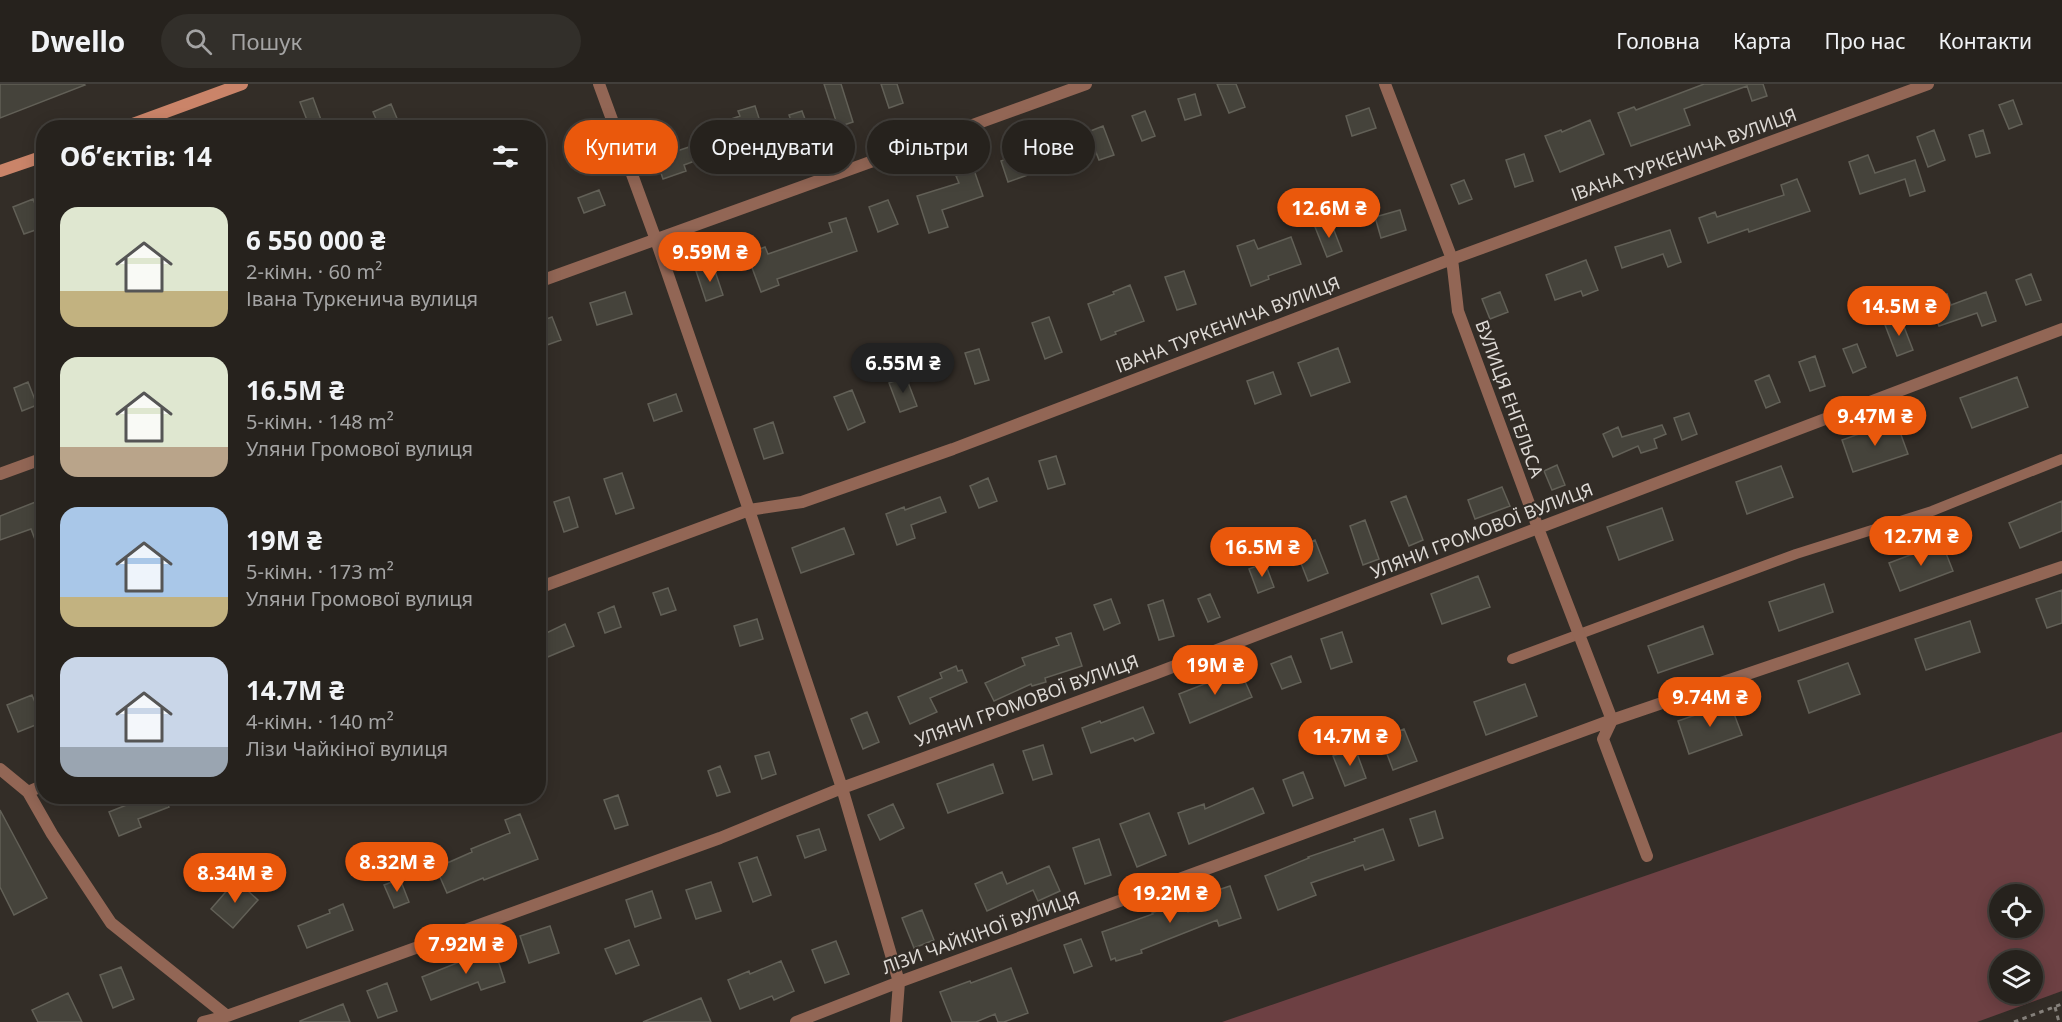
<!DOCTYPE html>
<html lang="uk">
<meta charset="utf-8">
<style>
body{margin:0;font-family:"Noto Sans",sans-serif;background:#322f2a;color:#f1f3f6;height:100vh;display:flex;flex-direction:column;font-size:22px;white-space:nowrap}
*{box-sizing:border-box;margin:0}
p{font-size:20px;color:#a4a4a4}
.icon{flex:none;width:33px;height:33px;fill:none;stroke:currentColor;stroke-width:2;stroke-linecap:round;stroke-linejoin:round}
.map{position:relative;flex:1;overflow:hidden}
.panel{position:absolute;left:36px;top:36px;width:510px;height:684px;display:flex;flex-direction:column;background:#26221d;border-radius:24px;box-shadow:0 3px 15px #0003,0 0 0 2px #423f3b}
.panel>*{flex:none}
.banner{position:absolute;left:564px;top:36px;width:570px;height:54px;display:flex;gap:12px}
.tools{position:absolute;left:1989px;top:800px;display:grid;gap:12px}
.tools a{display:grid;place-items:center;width:54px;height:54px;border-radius:50%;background:#26221d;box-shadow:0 3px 15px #0003,0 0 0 2px #423f3b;font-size:30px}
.price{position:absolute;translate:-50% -51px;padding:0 14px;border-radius:21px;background:#ea580c;color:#fff;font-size:20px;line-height:39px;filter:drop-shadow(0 2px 3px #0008)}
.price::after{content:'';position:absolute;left:50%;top:36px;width:18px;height:14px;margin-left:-9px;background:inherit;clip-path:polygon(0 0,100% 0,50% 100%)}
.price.active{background:#222;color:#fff}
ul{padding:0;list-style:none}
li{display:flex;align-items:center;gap:18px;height:150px;padding:0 24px}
li span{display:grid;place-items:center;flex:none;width:168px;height:120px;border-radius:18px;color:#555}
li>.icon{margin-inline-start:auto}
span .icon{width:72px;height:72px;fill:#fffc;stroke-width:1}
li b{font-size:26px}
h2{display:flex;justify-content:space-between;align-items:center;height:72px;padding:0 24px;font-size:26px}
.tag{padding:0 21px;border-radius:27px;background:#26221d;box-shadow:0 3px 15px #0003,0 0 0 2px #423f3b;font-size:21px;line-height:54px}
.tag.active{background:#ea580c;color:#fff}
header{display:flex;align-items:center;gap:36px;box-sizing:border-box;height:84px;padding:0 30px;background:#26221d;border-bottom:2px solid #423f3b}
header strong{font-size:28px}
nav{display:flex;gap:33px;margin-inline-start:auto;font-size:21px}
.search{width:420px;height:54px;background:#322f2a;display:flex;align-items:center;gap:15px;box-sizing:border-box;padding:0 21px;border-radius:33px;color:#a4a4a4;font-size:22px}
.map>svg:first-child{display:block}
</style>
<header>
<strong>Dwello</strong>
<div class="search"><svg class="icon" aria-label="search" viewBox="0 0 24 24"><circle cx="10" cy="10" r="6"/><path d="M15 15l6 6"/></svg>Пошук</div>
<nav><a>Головна</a><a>Карта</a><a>Про нас</a><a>Контакти</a></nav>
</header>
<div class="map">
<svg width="2062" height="938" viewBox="0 0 2062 938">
<rect width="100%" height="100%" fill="#332d27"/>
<path fill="#6d4043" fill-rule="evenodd" d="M2062 648V907L1977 938H1222ZM2000 810H2032V843H2000ZM2000 876H2032V909H2000Z"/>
<path fill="#45433b" stroke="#626057" stroke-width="1.5" d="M0 0H84L85 1 0 34Z
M824 0H841L853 38 838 43Z
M881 0H897L903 19 889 24Z
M1217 0H1236L1245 23 1229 29Z
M1704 0H1763L1767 12 1752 17 1747 2 1684 25 1690 41 1631 62 1618 29 1634 23 1636 26Z
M1195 10 1201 31 1185 36 1178 15Z
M313 14 324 44H310L300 18Z
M2013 16 2022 40 2009 45 1999 21Z
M391 20 401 44H380L373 28Z
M755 22 769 65 752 71 748 57 684 81 686 87 663 95 656 74 701 59 696 47 740 32 738 27Z
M1369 24 1376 44 1352 52 1346 32Z
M802 27 812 54 799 59 789 31Z
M1145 27 1155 52 1142 57 1132 32Z
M1590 36 1604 70 1560 88 1545 52 1561 46 1562 48Z
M1103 42 1114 71 1099 76 1088 48Z
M1934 46 1945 76 1928 83 1917 53Z
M1983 46 1990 69 1976 73 1969 51Z
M1059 56 1070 83 1053 89 1050 83 1008 98 1001 77Z
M1524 70 1533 97 1515 103 1506 76Z
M1868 71 1875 89 1915 76 1925 107 1910 112 1905 95 1860 110 1849 78Z
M974 86 983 112 942 126 948 143 929 149 917 112 959 99 956 92Z
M1797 95 1810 127 1749 148 1748 145 1708 159 1699 134 1715 128 1717 133 1784 111 1781 101Z
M1464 96 1472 115 1459 120 1451 101Z
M599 106 605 121 584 129 578 114Z
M33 115 44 143 24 150 13 123Z
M888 116 898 140 878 148 869 123Z
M1400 126 1406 146 1381 154 1375 133Z
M846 134 857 167 777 195 779 201 761 208 747 170 765 163 768 170 832 148 829 139Z
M1330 136 1342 167 1327 173 1315 143Z
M1670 146 1681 178 1668 183 1663 170 1622 184 1615 163Z
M1291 153 1301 180 1268 192 1269 195 1251 202 1237 162 1254 156 1258 165Z
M1586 176 1598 206 1583 212 1581 207 1555 216 1546 191Z
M713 181 723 211 706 217 696 187Z
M1184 187 1196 220 1177 226 1165 193Z
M2031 190 2041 216 2026 221 2016 196Z
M1130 201 1144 237 1115 248 1116 250 1101 256 1088 220 1114 210 1113 208Z
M625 208 632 230 597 241 590 219Z
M1500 208 1508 228 1490 235 1482 215Z
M1986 208 1996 237 1982 242 1977 229 1939 242 1929 216 1947 210 1951 221Z
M552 233 561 256 547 261 538 238Z
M1049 233 1062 268 1045 275 1032 239Z
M1901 235 1913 266 1897 272 1885 241Z
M1857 260 1866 283 1853 289 1843 265Z
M1338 264 1350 298 1311 312 1298 279Z
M979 265 989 296 975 300 965 269Z
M1815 272 1825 302 1810 307 1799 278Z
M1273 288 1281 310 1255 320 1247 297Z
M1769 291 1780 318 1766 324 1755 297Z
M906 293 917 322 900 328 889 299Z
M2017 293 2028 323 1972 344 1960 314Z
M28 298 37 321 22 327 14 304Z
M852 306 865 338 848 346 834 313Z
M676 310 682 327 654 337 648 320Z
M1689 329 1697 350 1682 356 1674 334Z
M1896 337 1908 370 1853 388 1842 356Z
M773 338 783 369 764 375 754 345Z
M1662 341 1666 350 1654 355 1657 364 1641 369 1638 362 1613 373 1603 350 1618 343 1622 353Z
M1056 372 1065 400 1048 405 1039 377Z
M1557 381 1565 401 1552 406 1544 387Z
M1781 382 1793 413 1747 430 1736 398Z
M622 389 634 424 616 430 604 395Z
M988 394 997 417 979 424 970 402Z
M1502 403 1510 422 1475 435 1468 416Z
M1406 412 1423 456 1409 462 1391 418Z
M569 413 578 443 564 448 554 418Z
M940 413 946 428 911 441 915 454 897 461 886 430 904 423 905 426Z
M38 417 44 433V473L42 474 31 445 0 456V432Z
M2062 417V447L2020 464 2009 439Z
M1662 424 1673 456 1619 476 1607 443Z
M1365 436 1379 475 1363 481 1350 442Z
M844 444 854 470 801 489 792 464Z
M1315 456 1328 489 1308 497 1295 464Z
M1942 459 1953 487 1900 507 1889 479Z
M1265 479 1274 503 1258 509 1249 485Z
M1478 492 1490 523 1442 540 1431 510Z
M1824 500 1833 528 1779 547 1769 518Z
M668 504 676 526 661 531 653 509Z
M2062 506V539L2047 544 2036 515Z
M1210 510 1220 533 1208 538 1198 515Z
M1111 515 1120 539 1104 546 1094 521Z
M1163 516 1174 552 1159 556 1148 521Z
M614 522 621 543 605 549 598 529Z
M757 535 763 555 740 562 734 542Z
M1970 537 1980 568 1926 586 1915 555Z
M565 540 574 562 538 577V553Z
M1703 542 1713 570 1658 589 1648 562Z
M1342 548 1352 578 1331 585 1321 555Z
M1071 549 1082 582 1045 594 1046 598 1032 602 1031 600 994 617 985 599 1025 581 1022 574 1059 561 1056 554Z
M1291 572 1301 598 1282 605 1271 580Z
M1848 579 1860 610 1809 629 1798 597Z
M956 582 958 587 962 586 967 598 930 614 937 628 910 640 898 613 942 594 940 589Z
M1240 586 1252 613 1190 639 1179 610Z
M1525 600 1537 632 1486 651 1474 618Z
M32 611 43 638 18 648 7 621Z
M1730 619 1742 651 1689 670 1678 637Z
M1143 623 1154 649 1135 657 1133 654 1091 669 1082 644 1100 637 1101 639Z
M867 628 879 658 863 665 851 635Z
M1404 645 1417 677 1393 686 1381 654Z
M1043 661 1052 690 1033 696 1023 667Z
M1355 664 1366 694 1345 702 1333 672Z
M769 668 776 690 762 695 755 672Z
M993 680 1003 709 948 729 937 700Z
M720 682 730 708 717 712 708 687Z
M1303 688 1313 714 1293 722 1283 696Z
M1253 704 1264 729 1189 760 1178 729 1204 720 1205 725Z
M618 711 628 741 615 745 604 716Z
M149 712H164L169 723 138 735 141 743 119 752 109 728Z
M893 720 904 744 880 756 868 731Z
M0 726 47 814 14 831 0 803Z
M1435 727 1443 754 1419 762 1410 735Z
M1149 729 1166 771 1137 783 1120 740Z
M520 730 538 775 484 796 483 794 447 809 436 784 472 768 471 765 510 749 505 736Z
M819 745 826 766 805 774 797 752Z
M1383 745 1394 776 1365 786 1363 781 1311 799 1316 811 1278 826 1265 792 1309 774 1308 773 1355 757 1354 755Z
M1099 755 1111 791 1085 800 1073 764Z
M757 773 771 811 753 818 739 779Z
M1049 782 1060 807 1038 817 1033 806 987 827 975 800 1002 788 1007 800Z
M400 795 409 818 394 824 384 801Z
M236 796 258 816 233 844 211 825Z
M711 798 721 827 696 835 686 806Z
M1230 802 1241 834 1219 842 1217 836 1141 866 1142 869 1116 877 1115 874 1111 876 1102 848 1153 830 1152 829 1184 816 1188 828 1209 820 1206 810Z
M652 807 661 834 635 843 626 816Z
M343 820 353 846 307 864 298 842 330 829 329 826Z
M922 826 934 856 914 864 902 834Z
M550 842 559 869 529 879 520 852Z
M1081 855 1092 882 1074 889 1064 861Z
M629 856 639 881 616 890 605 865Z
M836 857 849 890 825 899 812 866Z
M494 864 505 898 481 906 478 898 431 916 422 893Z
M781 877 794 907 774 916 772 912 740 925 728 896 749 887 750 890Z
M121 883 134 915 113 924 100 891Z
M1011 884 1028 929 1004 938H998L995 930 976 938H952L940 908 970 897 971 899Z
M387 899 397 927 378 934 367 907Z
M68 909 82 938H38L32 926Z
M701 914 711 938H643Z
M343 920 350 938H300V937Z"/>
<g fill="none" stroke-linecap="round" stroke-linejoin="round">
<path stroke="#85807b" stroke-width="3" stroke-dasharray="4.5 4.5" stroke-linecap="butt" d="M2055 923 2059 938
M2014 938 2062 920"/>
<path stroke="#926655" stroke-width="10" d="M1512 575 1796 470 1932 427 2062 375"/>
<path stroke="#926655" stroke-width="12" d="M599 0 656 156 749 426 842 704 899 898 896 938
M1385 0 1452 175 1458 227 1538 444 1612 636 1603 655 1647 772
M538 198 1086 0
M0 390 44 374
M538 504 749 426 802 418 953 365 1452 175 1928 0
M0 685 28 708 52 750 111 839 227 932
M28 708 44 701
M203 938 227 932 720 754 842 704 1154 590 2062 245
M796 938 899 898 1612 636 2062 483"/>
<path stroke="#ca8469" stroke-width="12" d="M122 44 242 0
M0 87 44 72"/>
</g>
<g text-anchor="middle" stroke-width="4.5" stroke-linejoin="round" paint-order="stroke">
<g font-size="18" fill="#dedad6" stroke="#332d27">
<text transform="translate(1684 71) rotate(-20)" y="6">ІВАНА ТУРКЕНИЧА ВУЛИЦЯ</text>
<text transform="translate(1228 241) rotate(-21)" y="6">ІВАНА ТУРКЕНИЧА ВУЛИЦЯ</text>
<text transform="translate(1509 315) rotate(70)" y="6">ВУЛИЦЯ ЕНГЕЛЬСА</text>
<text transform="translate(1482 447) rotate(-21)" y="6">УЛЯНИ ГРОМОВОЇ ВУЛИЦЯ</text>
<text transform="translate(1027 617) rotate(-20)" y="6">УЛЯНИ ГРОМОВОЇ ВУЛИЦЯ</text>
<text transform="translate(981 849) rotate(-20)" y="6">ЛІЗИ ЧАЙКІНОЇ ВУЛИЦЯ</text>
</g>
</g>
</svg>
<div class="tools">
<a><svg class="icon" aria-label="locate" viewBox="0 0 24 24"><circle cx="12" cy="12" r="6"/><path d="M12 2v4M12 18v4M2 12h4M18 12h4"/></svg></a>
<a><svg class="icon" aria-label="layers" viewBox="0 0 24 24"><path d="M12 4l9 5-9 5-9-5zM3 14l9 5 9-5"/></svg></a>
</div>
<b class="price" style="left:1329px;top:155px">12.6M ₴</b>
<b class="price" style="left:710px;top:199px">9.59M ₴</b>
<b class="price" style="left:1899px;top:253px">14.5M ₴</b>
<b class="price active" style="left:903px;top:310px">6.55M ₴</b>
<b class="price" style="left:1875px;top:363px">9.47M ₴</b>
<b class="price" style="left:1921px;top:483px">12.7M ₴</b>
<b class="price" style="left:1262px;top:494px">16.5M ₴</b>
<b class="price" style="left:1215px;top:612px">19M ₴</b>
<b class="price" style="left:1710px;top:644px">9.74M ₴</b>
<b class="price" style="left:1350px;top:683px">14.7M ₴</b>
<b class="price" style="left:397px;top:809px">8.32M ₴</b>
<b class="price" style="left:235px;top:820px">8.34M ₴</b>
<b class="price" style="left:1170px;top:840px">19.2M ₴</b>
<b class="price" style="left:466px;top:891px">7.92M ₴</b>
<div class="banner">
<a class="tag active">Купити</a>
<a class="tag">Орендувати</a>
<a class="tag">Фільтри</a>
<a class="tag">Нове</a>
</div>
<section class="panel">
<h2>Об’єктів: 14<svg class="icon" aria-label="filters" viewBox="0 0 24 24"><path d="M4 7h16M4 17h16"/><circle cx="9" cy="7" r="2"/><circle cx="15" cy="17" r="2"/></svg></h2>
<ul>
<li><span style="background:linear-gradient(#dfe7d0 70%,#c2b280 0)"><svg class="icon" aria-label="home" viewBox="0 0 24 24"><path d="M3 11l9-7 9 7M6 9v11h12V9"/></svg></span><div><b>6 550 000 ₴</b><p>2-кімн. · 60 m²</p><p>Івана Туркенича вулиця</p></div></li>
<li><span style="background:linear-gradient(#dfe7d0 75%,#b9a48a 0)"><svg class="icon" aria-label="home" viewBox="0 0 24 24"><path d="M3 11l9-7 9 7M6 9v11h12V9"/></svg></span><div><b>16.5M ₴</b><p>5-кімн. · 148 m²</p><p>Уляни Громової вулиця</p></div></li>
<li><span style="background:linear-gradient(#a9c7e8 75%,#c2b280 0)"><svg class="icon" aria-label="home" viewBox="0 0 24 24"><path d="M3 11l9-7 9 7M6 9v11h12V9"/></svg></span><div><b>19M ₴</b><p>5-кімн. · 173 m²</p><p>Уляни Громової вулиця</p></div></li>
<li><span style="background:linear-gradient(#c9d6e8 75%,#9aa5b1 0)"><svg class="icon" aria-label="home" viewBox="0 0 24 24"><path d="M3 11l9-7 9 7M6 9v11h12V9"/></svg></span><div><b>14.7M ₴</b><p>4-кімн. · 140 m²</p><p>Лізи Чайкіної вулиця</p></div></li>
</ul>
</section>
</div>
